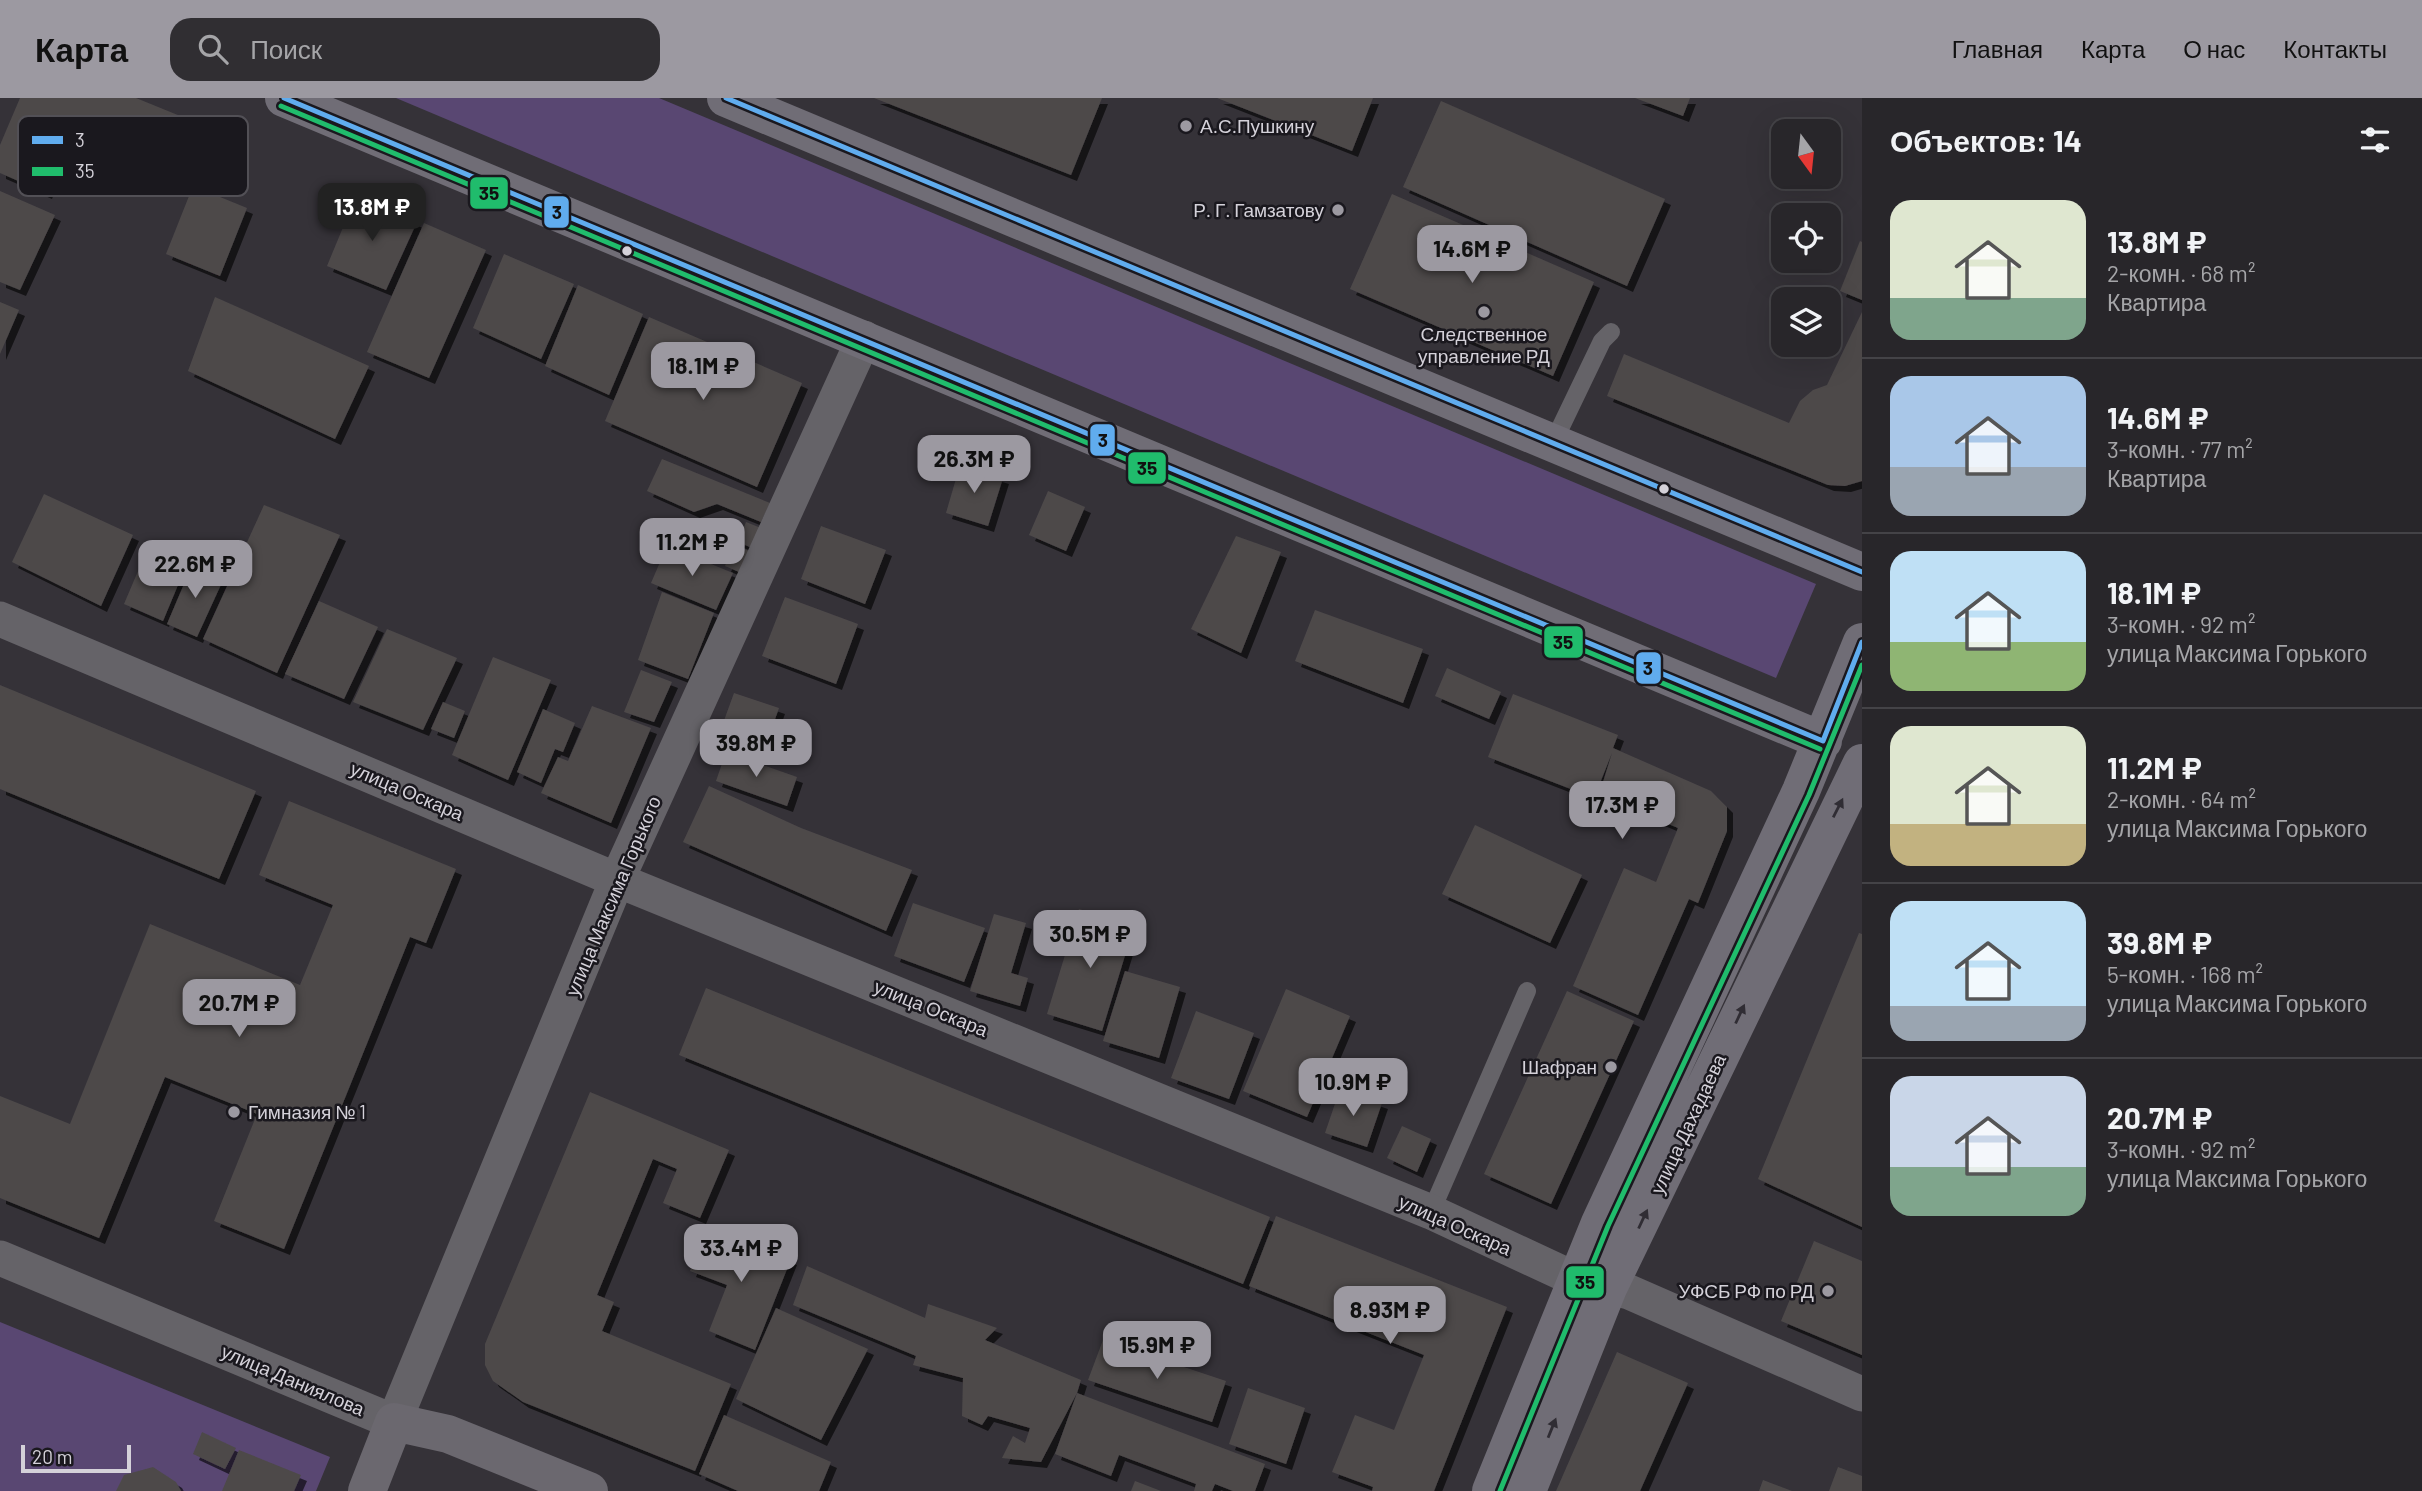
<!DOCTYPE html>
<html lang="ru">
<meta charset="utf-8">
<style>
body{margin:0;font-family:Barlow,sans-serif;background:#302e32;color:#f1f3f6;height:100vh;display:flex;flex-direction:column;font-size:26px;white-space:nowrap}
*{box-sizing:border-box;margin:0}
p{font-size:23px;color:#a5a5a8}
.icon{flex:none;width:38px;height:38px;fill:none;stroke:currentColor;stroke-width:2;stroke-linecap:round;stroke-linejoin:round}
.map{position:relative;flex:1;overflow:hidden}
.side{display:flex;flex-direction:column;background:#28262a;width:560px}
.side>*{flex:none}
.needle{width:46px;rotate:165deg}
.controls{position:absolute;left:1771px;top:21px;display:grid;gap:14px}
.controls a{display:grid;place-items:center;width:70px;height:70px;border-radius:14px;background:#28262a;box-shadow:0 7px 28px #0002,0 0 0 2px #444347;font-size:35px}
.scale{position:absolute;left:21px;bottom:18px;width:110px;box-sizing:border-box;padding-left:7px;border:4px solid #d4d1d9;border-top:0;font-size:19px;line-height:24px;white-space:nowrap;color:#d4d1d9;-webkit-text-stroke:5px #1a181e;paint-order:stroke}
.price{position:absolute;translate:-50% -60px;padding:0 16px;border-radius:14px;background:#9c99a1;color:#111;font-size:23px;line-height:46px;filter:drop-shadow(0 2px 4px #0008)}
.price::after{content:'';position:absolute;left:50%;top:42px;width:21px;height:16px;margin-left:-10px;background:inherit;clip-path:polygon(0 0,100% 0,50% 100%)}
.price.current{background:#222;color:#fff}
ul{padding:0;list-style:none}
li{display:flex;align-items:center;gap:21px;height:175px;padding:0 28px}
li+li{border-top:2px solid #444347}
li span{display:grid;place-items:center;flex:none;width:196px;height:140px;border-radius:21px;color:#555}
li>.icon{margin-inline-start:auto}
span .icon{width:84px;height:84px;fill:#fffc;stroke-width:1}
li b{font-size:30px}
h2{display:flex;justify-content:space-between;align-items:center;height:84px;padding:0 28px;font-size:30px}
header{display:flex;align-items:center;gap:42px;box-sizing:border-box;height:98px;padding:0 35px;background:#9c99a1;color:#111}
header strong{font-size:33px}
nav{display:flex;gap:38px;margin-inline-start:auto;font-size:24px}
.search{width:490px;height:63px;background:#302e32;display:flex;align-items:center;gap:18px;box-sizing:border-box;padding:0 24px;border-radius:21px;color:#a5a5a8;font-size:26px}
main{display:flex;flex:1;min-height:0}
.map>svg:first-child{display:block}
</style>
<header>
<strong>Карта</strong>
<div class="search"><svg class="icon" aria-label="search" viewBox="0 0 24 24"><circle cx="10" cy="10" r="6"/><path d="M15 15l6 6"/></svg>Поиск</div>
<nav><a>Главная</a><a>Карта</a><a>О нас</a><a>Контакты</a></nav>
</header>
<main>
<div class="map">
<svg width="1862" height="1393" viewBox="0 0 1862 1393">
<defs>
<filter id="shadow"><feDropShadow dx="6" dy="6" stdDeviation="0" flood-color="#0009"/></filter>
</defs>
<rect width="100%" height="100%" fill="#353238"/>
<path fill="#594772" d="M396 0H659L1816 486 1776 580Z
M0 1224 330 1359 316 1393H0Z"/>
<path fill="#4d494a" filter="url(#shadow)" d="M20 0H136L190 22 162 81 81 46 61 57 46 95 0 75V47Z
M874 0H1102L1071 77Z
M1217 0H1373L1352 53Z
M1635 0H1690L1683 18Z
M1441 3 1665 101 1627 188 1403 89Z
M193 88 247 110 220 178 166 156Z
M0 93 55 117 20 192 0 184Z
M1392 96 1594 184 1553 278 1350 191Z
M356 98 417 124 386 192 327 168Z
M424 125 486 152 429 280 367 254Z
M1860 143 1862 144V202L1840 193Z
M504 156 574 186 541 261 473 230Z
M578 187 643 216 609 297 545 268Z
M215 199 369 268 335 341 188 273Z
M0 204 19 212 0 256Z
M1862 214V383L1845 388 1828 387 1607 298 1624 256 1789 325 1800 303 1813 292 1827 287Z
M649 219 802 285 757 389 605 323Z
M662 361 770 405 761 424 717 406 694 414 647 393Z
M960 367 1003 380 988 428 946 415Z
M1048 393 1085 409 1066 453 1029 437Z
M44 396 133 437 101 508 12 464Z
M264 407 340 437 277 575 203 541Z
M746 424 761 430 752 450 738 444Z
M821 428 886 452 865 506 801 481Z
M1236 438 1281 454 1241 555 1191 531Z
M150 445 188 463 163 523 124 506Z
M734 446 749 453 739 474 725 468Z
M667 448 733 475 716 512 651 485Z
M193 465 224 480 197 539 167 526Z
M662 494 714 515 688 581 638 562Z
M785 499 858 526 836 586 762 558Z
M319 503 378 529 344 601 285 576Z
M1315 512 1423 551 1403 605 1295 563Z
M387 531 457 560 423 632 353 604Z
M493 559 551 582 508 682 452 657Z
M1447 570 1501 594 1489 621 1435 598Z
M641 572 672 584 654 624 624 614Z
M0 587 256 693 219 781 0 691Z
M734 595 779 610 763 655 718 639Z
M1513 596 1618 637 1613 650 1711 693 1727 709V733L1698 805 1689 801 1638 917 1573 888 1624 770 1656 784 1678 730 1599 697 1612 655 1594 700 1488 659Z
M443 604 465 613 454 640 431 631Z
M592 608 651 630 611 725 541 695 558 659 568 663Z
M543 611 575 625 563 654 555 651 541 685 517 674Z
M726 654 797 679 787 708 716 683Z
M709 688 801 730 912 772 886 833 683 744Z
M289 703 456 771 426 845 410 839 284 1151 214 1123 257 1016 165 979 99 1140 0 1100V998L70 1026 150 826 300 887 333 807 259 777Z
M1475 727 1582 777 1550 845 1442 796Z
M913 805 985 830 964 884 894 858Z
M1079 811 1134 828 1102 933 1047 916Z
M994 816 1026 825 1011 875 1028 880 1020 908 970 893Z
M1859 835 1862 836V1129L1758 1081Z
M1125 873 1180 889 1159 960 1103 943Z
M706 890 1270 1119 1243 1186 679 957Z
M1286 891 1350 918 1307 1019 1243 993Z
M1567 893 1634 923 1551 1106 1484 1076Z
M1196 913 1254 935 1229 1001 1171 980Z
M1340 991 1382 1005 1367 1049 1325 1035Z
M590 994 729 1052 700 1120 663 1105 677 1071 653 1061 597 1197 614 1204 602 1233 731 1286 695 1373 523 1304 493 1283 485 1267V1246Z
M1402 1028 1431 1041 1417 1074 1387 1060Z
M1276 1118 1507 1209 1434 1393H1372L1373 1389 1332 1374 1355 1317 1394 1332 1424 1257 1249 1188Z
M708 1128 791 1161 755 1252 709 1233 727 1187 690 1173Z
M1814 1143 1862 1163V1257L1781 1223Z
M807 1168 925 1220 928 1206 997 1230 985 1242 1081 1282 1077 1295 1041 1364 1002 1360 1013 1338 1025 1345 1030 1330 988 1318 982 1327 962 1318 963 1280 913 1267 916 1258 793 1207Z
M776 1210 868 1251 821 1342 736 1301Z
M1103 1242 1226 1283 1212 1324 1088 1282Z
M1617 1254 1688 1285 1640 1393H1556Z
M1248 1290 1305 1310 1286 1366 1229 1346Z
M1077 1295 1265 1366 1255 1393H1233L1215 1386 1212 1393H1194L1196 1386 1119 1357 1111 1378 1055 1356Z
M724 1317 831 1364 819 1393H738L699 1376Z
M202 1334 236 1350 225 1371 193 1356Z
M239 1352 301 1377 294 1393H222Z
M153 1369 176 1384 181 1393H116L124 1377Z
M1838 1369 1862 1378V1393H1829Z
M1763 1382 1792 1393H1759Z
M1135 1383 1161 1393H1131Z"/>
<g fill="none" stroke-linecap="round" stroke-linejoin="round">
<path stroke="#656368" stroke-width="18" d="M1554 343 1602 243 1611 234
M1431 1114 1527 893"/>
<path stroke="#656368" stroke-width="35" d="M0 521 617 782 1431 1114 1575 1181 1629 1194 1862 1296
M0 1160 394 1324 617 782 864 240"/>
<path stroke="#6b686f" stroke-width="38" d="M367 1393 394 1324 448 1336 589 1393"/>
<path stroke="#706d76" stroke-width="38" d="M284 0 1823 643
M726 0 1862 474
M1491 1393 1600 1125 1801 693 1862 544
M1527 1393 1608 1190 1862 665"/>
<g stroke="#1a181e" stroke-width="10">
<path id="bus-1" d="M284 0 1823 643 1862 544
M726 0 1862 474"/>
</g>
<g stroke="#1a181e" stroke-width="10">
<path id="bus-2" d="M281 8 1820 651
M1500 1393 1608 1128 1809 697 1862 567"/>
</g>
<use href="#bus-1" stroke="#60acee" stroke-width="5"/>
<use href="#bus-2" stroke="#20bc6c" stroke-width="5"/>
</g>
<defs><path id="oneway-solid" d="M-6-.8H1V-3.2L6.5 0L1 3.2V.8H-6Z" transform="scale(1.75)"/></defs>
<g fill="#302d34">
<use href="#oneway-solid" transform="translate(1838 710) rotate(-63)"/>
<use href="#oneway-solid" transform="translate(1740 916) rotate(-65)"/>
<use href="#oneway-solid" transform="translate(1643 1121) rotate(-65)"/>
<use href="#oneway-solid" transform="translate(1552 1330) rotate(-68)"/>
</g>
<g fill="#9c99a1" stroke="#1a181e" stroke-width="2.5">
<circle cx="1186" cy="28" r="7"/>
<circle cx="1338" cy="112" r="7"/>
<circle cx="1484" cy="214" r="7"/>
<circle cx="1611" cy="969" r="7"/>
<circle cx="234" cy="1014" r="7"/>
<circle cx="1828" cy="1193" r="7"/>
</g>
<g fill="#d4d1d9" stroke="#1a181e" stroke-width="2.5">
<circle cx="627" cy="153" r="6"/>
<circle cx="1664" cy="391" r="6"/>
</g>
<g text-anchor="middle" stroke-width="5" stroke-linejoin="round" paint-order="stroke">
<g font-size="19" fill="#d4d1d9" stroke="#1a181e" text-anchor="end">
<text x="1200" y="35" text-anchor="start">А.С.Пушкину</text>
<text x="1324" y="119">Р. Г. Гамзатову</text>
<text x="1484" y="243" text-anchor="middle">Следственное<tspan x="1484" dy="22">управление РД</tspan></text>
<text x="1597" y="976">Шафран</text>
<text x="248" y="1021" text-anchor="start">Гимназия № 1</text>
<text x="1814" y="1200">УФСБ РФ по РД</text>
</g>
<g font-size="19" fill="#d4d1d9" stroke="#1a181e">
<text transform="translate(407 693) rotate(23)" y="7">улица Оскара</text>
<text transform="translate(613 798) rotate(-67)" y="7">улица Максима Горького</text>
<text transform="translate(931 910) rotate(22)" y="7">улица Оскара</text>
<text transform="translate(1688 1026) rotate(-65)" y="7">улица Дахадаева</text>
<text transform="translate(1455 1127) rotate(24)" y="7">улица Оскара</text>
<text transform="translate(293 1282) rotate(23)" y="7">улица Даниялова</text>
</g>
</g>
<rect x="18" y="18" width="230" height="80" rx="10" fill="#1a181e" stroke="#525056" stroke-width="2"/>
<rect x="32" y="38" width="31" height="8" fill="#60acee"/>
<rect x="32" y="69" width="31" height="9" fill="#20bc6c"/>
<g font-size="19" fill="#d4d1d9">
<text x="75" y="49">3</text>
<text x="75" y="80">35</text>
</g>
<g stroke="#1a181e" stroke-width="2.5">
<rect x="469" y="78" width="40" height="34" rx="7" fill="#20bc6c"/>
<rect x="543" y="97" width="27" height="34" rx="7" fill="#60acee"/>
<rect x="1089" y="325" width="27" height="34" rx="7" fill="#60acee"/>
<rect x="1127" y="353" width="40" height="34" rx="7" fill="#20bc6c"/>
<rect x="1543" y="527" width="41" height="34" rx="7" fill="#20bc6c"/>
<rect x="1635" y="553" width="27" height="34" rx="7" fill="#60acee"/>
<rect x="1565" y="1167" width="40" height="34" rx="7" fill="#20bc6c"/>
</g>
<g font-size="19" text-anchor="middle" font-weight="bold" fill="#111">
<text x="489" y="102">35</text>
<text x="557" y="121">3</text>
<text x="1103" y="349">3</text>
<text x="1147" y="377">35</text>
<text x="1563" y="551">35</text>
<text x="1648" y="577">3</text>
<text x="1585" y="1191">35</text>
</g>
</svg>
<div class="controls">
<a><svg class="needle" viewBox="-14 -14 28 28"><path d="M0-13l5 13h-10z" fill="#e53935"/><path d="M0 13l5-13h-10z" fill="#a5a5a8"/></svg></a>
<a><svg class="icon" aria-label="locate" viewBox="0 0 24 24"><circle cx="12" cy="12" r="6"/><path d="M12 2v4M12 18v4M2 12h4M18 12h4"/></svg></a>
<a><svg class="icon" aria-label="layers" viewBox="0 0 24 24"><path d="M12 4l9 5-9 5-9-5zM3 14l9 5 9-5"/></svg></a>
</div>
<div class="scale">20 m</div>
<b class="price current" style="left:372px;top:145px">13.8M ₽</b>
<b class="price" style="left:1472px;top:187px">14.6M ₽</b>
<b class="price" style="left:703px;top:304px">18.1M ₽</b>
<b class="price" style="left:974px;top:397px">26.3M ₽</b>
<b class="price" style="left:692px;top:480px">11.2M ₽</b>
<b class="price" style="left:195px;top:502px">22.6M ₽</b>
<b class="price" style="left:756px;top:681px">39.8M ₽</b>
<b class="price" style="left:1622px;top:743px">17.3M ₽</b>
<b class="price" style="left:1090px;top:872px">30.5M ₽</b>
<b class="price" style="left:239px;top:941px">20.7M ₽</b>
<b class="price" style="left:1353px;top:1020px">10.9M ₽</b>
<b class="price" style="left:741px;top:1186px">33.4M ₽</b>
<b class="price" style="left:1390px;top:1248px">8.93M ₽</b>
<b class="price" style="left:1157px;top:1283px">15.9M ₽</b>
</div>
<section class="side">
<h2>Объектов: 14<svg class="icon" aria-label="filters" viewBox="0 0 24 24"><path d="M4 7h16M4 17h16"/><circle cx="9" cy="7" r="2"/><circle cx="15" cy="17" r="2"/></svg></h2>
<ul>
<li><span style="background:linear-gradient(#dfe7d0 70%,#7fa58c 0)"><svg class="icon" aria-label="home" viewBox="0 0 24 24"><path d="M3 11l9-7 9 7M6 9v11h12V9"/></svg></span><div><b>13.8M ₽</b><p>2-комн. · 68 m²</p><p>Квартира</p></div></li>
<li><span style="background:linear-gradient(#a9c7e8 65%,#9aa5b1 0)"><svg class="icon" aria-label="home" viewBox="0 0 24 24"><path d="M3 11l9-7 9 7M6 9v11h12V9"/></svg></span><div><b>14.6M ₽</b><p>3-комн. · 77 m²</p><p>Квартира</p></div></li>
<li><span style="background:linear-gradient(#bfe0f5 65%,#8fb573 0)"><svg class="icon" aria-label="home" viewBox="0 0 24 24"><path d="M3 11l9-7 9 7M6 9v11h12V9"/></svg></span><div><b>18.1M ₽</b><p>3-комн. · 92 m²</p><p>улица Максима Горького</p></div></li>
<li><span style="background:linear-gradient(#dfe7d0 70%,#c2b280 0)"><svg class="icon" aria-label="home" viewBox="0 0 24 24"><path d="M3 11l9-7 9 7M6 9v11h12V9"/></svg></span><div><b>11.2M ₽</b><p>2-комн. · 64 m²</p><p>улица Максима Горького</p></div></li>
<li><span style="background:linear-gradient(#bfe0f5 75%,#9aa5b1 0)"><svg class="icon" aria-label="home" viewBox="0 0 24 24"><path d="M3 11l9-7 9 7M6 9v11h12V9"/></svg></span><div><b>39.8M ₽</b><p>5-комн. · 168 m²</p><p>улица Максима Горького</p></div></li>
<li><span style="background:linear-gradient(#c9d6e8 65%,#7fa58c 0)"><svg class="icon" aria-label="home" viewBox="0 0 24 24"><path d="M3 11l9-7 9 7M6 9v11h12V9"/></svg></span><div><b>20.7M ₽</b><p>3-комн. · 92 m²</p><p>улица Максима Горького</p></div></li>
</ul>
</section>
</main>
